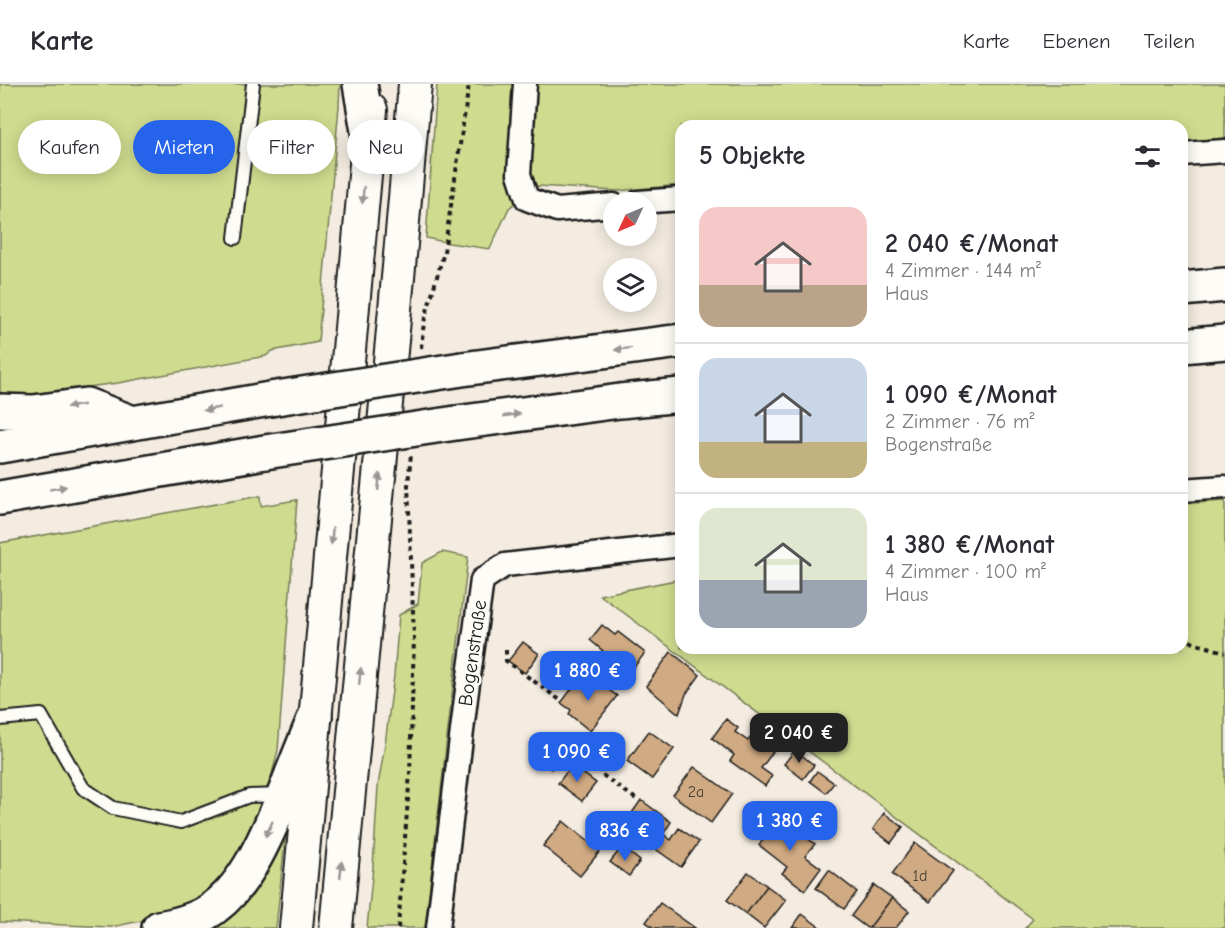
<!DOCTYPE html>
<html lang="de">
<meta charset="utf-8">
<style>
body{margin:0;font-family:"Comic Neue",sans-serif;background:#f7f7f7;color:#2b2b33;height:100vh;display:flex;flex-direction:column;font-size:22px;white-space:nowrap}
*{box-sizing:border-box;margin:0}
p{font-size:20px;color:#7c7c81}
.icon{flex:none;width:33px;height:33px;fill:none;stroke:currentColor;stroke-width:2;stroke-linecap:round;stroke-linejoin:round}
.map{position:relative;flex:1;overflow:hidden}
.drawer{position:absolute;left:675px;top:36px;width:513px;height:534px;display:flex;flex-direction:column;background:#fff;border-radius:18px;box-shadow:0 3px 15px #0003}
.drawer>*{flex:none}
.hud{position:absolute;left:18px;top:36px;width:567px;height:54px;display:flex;gap:12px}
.needle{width:39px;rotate:226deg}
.controls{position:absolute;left:603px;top:108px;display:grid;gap:12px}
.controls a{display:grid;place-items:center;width:54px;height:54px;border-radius:50%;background:#fff;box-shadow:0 3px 15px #0003;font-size:30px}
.price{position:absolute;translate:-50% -51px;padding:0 14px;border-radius:12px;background:#2563eb;color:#fff;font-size:20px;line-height:39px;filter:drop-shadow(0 2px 3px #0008)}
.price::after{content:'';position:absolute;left:50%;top:36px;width:18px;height:14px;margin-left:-9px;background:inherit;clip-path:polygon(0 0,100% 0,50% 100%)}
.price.selected{background:#222;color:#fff}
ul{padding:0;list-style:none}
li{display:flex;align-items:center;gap:18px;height:150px;padding:0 24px}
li+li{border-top:2px solid #e1e1e2}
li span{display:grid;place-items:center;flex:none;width:168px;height:120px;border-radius:18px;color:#555}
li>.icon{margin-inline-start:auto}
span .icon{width:72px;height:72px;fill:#fffc;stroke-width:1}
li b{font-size:26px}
h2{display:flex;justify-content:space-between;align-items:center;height:72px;padding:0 24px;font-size:26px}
.tag{padding:0 21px;border-radius:27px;background:#fff;box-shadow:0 3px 15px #0003;font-size:21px;line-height:54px}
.tag.selected{background:#2563eb;color:#fff}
header{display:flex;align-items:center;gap:36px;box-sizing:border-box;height:84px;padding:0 30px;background:#fff;border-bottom:2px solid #e1e1e2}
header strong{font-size:28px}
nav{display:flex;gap:33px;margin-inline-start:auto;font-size:21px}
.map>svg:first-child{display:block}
</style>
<header>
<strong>Karte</strong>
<nav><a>Karte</a><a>Ebenen</a><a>Teilen</a></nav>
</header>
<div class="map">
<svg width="1225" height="844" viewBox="0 0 1225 844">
<rect width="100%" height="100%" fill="#f4ece0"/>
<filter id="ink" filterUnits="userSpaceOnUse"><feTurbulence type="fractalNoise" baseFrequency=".0167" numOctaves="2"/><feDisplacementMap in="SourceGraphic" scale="12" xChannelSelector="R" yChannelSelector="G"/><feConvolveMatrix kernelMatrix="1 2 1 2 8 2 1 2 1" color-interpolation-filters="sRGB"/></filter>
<g filter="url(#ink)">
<path fill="#cfdc8f" stroke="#767c56" stroke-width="1.5" d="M0 0H340L339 22 318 258 272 267 266 272 118 299 17 312 0 311Z
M437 0H1225V54L1182 58V42H681V101L617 107 538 102 509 124 490 165 449 159 426 154Z
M260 412 261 422 297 416 278 666 272 690 259 728 244 764 222 792 200 813 160 833 111 843 0 838V459Z
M1225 417V844H1025L1033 835 600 511 681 495V564H1182V420Z
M442 468 468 473 425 844H367L373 783 378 702 385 660 394 592 399 531 418 520 422 479Z
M277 755 285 756 276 844H215L214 839Z"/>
<path fill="#d0aa82" stroke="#1c1c1c" stroke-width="1.5" d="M602 541 615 551 618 548 645 569 627 592 599 570 603 567 590 556Z
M523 558 539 570 525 589 508 577Z
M671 568 700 591 686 610 679 630 646 602Z
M582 591 591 599 594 595 617 612 590 647 569 630 571 626 561 619Z
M726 635 738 644 735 648 748 657 751 653 773 668 761 684 772 692 765 702 730 677 734 671 712 654Z
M649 647 674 665 652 695 627 677Z
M551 663 562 671 551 685 541 678Z
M795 666 814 681 803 695 784 680Z
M572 681 596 699 582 717 558 699Z
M694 683 732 710 711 739 673 711Z
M817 687 834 699 826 709 810 697Z
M641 716 671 738 663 750 671 756 679 744 699 758 681 783 623 742Z
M884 729 903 743 891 759 873 745Z
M779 733 815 760 805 772 821 784 805 806 782 789 787 783 759 761 765 753 759 749 764 741 770 745Z
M563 737 600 767 580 792 543 762Z
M915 759 953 787 930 818 892 790Z
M622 763 640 777 629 792 610 778Z
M829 786 857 808 844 825 816 804Z
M748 788 767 802 746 830 727 816Z
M874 801 892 814 869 844H867L851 832Z
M767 802 786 816 764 844 746 830Z
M892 814 909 827 896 844H869Z
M660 819 695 844H654L646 838Z
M802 830 821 844H792Z"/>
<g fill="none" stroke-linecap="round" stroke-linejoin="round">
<g stroke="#1c1c1c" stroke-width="16">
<path id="lane" d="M235 154 253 0
M0 635 41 631 83 704 113 724 181 738 249 712 282 711"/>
</g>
<g stroke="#1c1c1c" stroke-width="27">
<path id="street" d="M525 0 519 90 527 115 557 126 614 121
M1182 70 1225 67
M639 118 681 115
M1182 406 1225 403
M438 844 466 614 482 496 505 481 681 461"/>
</g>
<g stroke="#1c1c1c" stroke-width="36">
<path id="secondary" d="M296 844 371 26
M336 844 399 183 415 0"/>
</g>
<g stroke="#1c1c1c" stroke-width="38">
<path id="highway" d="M360 0 369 53
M1182 205 1225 201
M1182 262 1225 258
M462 285 681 257
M0 327 33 328 86 321 130 338
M456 339 620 317 681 311
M0 362 270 315
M0 414 265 368
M159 844C177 841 200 835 215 823 249 798 270 744 286 706 295 681 305 657 315 633"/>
</g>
<path stroke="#1c1c1c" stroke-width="4" stroke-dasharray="4.5 4.5" stroke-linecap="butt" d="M421 264 424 238 444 168 469 0
M1182 553 1194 559 1225 568
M506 566V577L560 616
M600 683 601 690 636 715
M398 844 410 689 414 554 408 401 411 370"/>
<use href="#lane" stroke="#fdfcf7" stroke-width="12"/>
<use href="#street" stroke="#fdfcf7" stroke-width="22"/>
<use href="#secondary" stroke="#fdfcf7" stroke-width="32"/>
<use href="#highway" stroke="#fdfcf7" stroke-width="33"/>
<g stroke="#1c1c1c" stroke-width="38" stroke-linecap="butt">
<path id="highway-bridge" d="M270 315 462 285
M265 368 456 339"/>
</g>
<use href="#highway-bridge" stroke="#fdfcf7" stroke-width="33"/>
</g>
<defs><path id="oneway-solid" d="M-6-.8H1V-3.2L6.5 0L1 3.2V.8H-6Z" transform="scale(1.5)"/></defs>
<g fill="#989794">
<use href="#oneway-solid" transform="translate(363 111) rotate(95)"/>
<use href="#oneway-solid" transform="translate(623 265) rotate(173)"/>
<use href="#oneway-solid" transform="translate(75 322) rotate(172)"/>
<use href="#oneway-solid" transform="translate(212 325) rotate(170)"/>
<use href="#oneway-solid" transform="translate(512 331) rotate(-8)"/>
<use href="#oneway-solid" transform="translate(379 398) rotate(-84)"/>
<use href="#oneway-solid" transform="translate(58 404) rotate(-10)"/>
<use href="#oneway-solid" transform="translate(332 452) rotate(95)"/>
<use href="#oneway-solid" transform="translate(360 592) rotate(-84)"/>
<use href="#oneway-solid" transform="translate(269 745) rotate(115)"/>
<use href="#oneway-solid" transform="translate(341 786) rotate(-84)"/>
</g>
</g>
<g text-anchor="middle" stroke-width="5" stroke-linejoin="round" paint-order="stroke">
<g font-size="16" fill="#494036">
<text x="696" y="713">2a</text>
<text x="920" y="797">1d</text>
</g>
<g font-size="20" fill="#1c1c1c" stroke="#fdfcf7">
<text transform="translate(472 569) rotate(-82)" y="7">Bogenstraße</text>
</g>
</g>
</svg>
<div class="controls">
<a><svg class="needle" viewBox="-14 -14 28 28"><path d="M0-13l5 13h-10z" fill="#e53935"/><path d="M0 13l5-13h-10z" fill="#7c7c81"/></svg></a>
<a><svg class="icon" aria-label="layers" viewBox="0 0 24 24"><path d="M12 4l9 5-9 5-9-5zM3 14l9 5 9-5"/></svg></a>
</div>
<b class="price" style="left:588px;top:618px">1 880 €</b>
<b class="price selected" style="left:799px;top:680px">2 040 €</b>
<b class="price" style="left:577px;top:699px">1 090 €</b>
<b class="price" style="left:790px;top:768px">1 380 €</b>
<b class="price" style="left:625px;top:778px">836 €</b>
<div class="hud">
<a class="tag">Kaufen</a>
<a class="tag selected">Mieten</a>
<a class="tag">Filter</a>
<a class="tag">Neu</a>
</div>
<section class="drawer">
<h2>5 Objekte<svg class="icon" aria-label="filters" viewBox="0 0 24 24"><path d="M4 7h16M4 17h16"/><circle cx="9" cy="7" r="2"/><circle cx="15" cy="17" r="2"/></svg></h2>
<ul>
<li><span style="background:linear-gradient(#f6c9c9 65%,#b9a48a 0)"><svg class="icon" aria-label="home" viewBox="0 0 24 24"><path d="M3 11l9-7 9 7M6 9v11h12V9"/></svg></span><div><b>2 040 €/Monat</b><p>4 Zimmer · 144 m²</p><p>Haus</p></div></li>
<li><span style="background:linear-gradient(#c9d6e8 70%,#c2b280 0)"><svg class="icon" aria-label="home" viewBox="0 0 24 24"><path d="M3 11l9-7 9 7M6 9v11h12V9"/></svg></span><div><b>1 090 €/Monat</b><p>2 Zimmer · 76 m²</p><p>Bogenstraße</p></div></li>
<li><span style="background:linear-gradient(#dfe7d0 60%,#9aa5b1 0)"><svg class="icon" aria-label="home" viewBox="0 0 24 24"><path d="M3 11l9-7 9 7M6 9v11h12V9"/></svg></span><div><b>1 380 €/Monat</b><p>4 Zimmer · 100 m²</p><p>Haus</p></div></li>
</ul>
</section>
</div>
